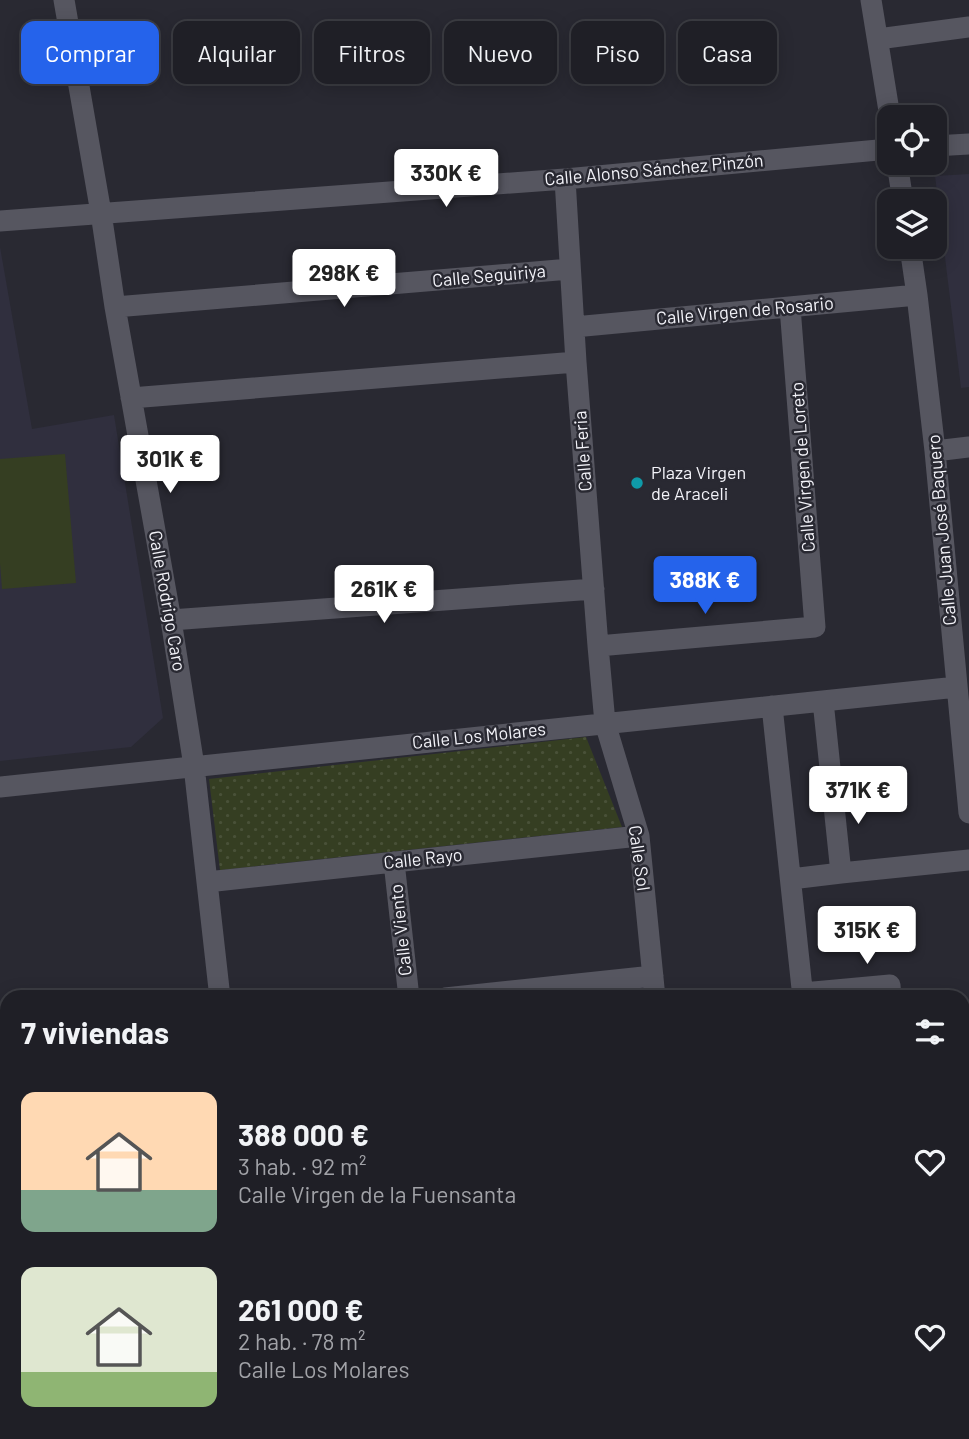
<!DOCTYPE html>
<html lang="es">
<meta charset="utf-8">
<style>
body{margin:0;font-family:Barlow,sans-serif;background:#2c2c32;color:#f1f3f6;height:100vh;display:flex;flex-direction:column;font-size:26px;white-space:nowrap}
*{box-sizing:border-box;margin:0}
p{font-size:23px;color:#a1a2a7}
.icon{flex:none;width:38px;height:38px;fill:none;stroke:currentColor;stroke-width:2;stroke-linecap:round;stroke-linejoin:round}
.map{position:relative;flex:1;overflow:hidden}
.details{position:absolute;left:0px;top:990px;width:970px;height:450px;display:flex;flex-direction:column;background:#1f1f26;border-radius:21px 21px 0 0;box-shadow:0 4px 18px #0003,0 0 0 2px #3c3d43}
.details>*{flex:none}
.guide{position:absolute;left:21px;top:21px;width:928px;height:63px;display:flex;gap:14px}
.fabs{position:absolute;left:877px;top:105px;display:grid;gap:14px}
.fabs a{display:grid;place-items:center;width:70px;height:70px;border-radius:14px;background:#1f1f26;box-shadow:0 4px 18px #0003,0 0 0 2px #3c3d43;font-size:35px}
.price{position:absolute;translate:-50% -60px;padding:0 16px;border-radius:7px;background:#fff;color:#222;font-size:23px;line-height:46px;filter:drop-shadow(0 2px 4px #0008)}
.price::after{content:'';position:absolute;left:50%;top:42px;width:21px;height:16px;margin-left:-10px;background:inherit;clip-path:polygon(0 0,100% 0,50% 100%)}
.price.current{background:#2563eb;color:#fff}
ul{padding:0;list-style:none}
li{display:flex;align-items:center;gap:21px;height:175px;padding:0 21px}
li span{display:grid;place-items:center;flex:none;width:196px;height:140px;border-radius:14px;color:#555}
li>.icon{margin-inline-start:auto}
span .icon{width:84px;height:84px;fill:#fffc;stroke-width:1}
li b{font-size:30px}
h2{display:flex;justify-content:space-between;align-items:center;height:84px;padding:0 21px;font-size:30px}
.chip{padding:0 24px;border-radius:14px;background:#1f1f26;box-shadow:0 4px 18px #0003,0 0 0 2px #3c3d43;font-size:24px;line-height:63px}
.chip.current{background:#2563eb;color:#fff}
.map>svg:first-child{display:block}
</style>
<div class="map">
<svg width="969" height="1439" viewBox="0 0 969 1439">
<defs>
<pattern id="green-dots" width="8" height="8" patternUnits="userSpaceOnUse" patternTransform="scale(1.75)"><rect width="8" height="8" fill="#353e22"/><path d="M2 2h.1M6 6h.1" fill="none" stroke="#495138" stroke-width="1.8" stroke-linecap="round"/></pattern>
</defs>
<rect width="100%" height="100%" fill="#292932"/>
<path fill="#302f3e" d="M969 174V387L961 388 935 176Z
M0 247 32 429 114 415 163 718 131 747 0 761Z"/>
<path fill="url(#green-dots)" d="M586 737 622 827 220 870 209 779Z"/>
<path fill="#353e22" d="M65 454 76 583 2 589 0 563V459Z"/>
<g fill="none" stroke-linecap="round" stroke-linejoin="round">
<path stroke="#6d6d75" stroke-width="4.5" stroke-dasharray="5 5" stroke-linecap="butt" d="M492 1433 493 1439"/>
<path stroke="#565660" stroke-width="21" d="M64 0 101 213 115 307 171 620 194 766 220 998
M871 0 890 117
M878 39 969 27
M934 146 969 144
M897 163 903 201
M565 179 576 362 598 646 605 723 639 836 655 998
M0 221 565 179 889 149
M910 247 917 295 935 451 969 813
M115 307 570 269
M574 327 917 295
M131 398 576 362
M935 451 969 447
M171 620 594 589
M598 646 815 627 790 307
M772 706 803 998
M0 787 957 687
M394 862 409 998
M841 873 969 860
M791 879 841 873 823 701
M207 882 639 836
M803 993 890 985 891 998
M445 998 653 976
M962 1037H969
M0 1207 7 1206
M962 1215H969
M962 1388 969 1387
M267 1433V1439
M697 1433 698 1439"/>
</g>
<circle fill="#0f9aa8" stroke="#292932" stroke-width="2.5" cx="637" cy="483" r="7"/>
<g text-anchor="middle" stroke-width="5" stroke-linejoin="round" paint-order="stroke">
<g font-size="18" fill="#f3f3f9" stroke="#292932">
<text transform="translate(654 170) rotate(-5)" y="6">Calle Alonso Sánchez Pinzón</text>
<text transform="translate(489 276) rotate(-5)" y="6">Calle Seguiriya</text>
<text transform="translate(745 311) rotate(-5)" y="6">Calle Virgen de Rosario</text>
<text transform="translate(583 451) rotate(-94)" y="6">Calle Feria</text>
<text transform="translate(803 467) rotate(-94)" y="6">Calle Virgen de Loreto</text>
<text transform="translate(942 530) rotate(-95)" y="6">Calle Juan José Baquero</text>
<text transform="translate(167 601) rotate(80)" y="6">Calle Rodrigo Caro</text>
<text transform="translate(479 736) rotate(-6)" y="6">Calle Los Molares</text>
<text transform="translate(639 858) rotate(82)" y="6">Calle Sol</text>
<text transform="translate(423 859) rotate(-6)" y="6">Calle Rayo</text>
<text transform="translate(401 930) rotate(-96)" y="6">Calle Viento</text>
</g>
<g font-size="18" fill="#f3f3f9" stroke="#292932" text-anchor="start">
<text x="651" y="479">Plaza Virgen<tspan x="651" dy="21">de Araceli</tspan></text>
</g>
</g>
</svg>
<div class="fabs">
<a><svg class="icon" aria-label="locate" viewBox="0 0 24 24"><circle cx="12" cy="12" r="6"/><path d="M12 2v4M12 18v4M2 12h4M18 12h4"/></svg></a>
<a><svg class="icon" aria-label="layers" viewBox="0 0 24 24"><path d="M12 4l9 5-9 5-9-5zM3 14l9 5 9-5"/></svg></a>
</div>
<b class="price" style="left:446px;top:209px">330K €</b>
<b class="price" style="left:344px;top:309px">298K €</b>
<b class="price" style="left:170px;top:495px">301K €</b>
<b class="price current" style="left:705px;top:616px">388K €</b>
<b class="price" style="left:384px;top:625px">261K €</b>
<b class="price" style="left:858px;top:826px">371K €</b>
<b class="price" style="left:867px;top:966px">315K €</b>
<div class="guide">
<a class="chip current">Comprar</a>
<a class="chip">Alquilar</a>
<a class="chip">Filtros</a>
<a class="chip">Nuevo</a>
<a class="chip">Piso</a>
<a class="chip">Casa</a>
</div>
<section class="details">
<h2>7 viviendas<svg class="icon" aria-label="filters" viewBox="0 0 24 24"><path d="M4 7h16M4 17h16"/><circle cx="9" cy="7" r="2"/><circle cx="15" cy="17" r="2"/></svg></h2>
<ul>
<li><span style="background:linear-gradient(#ffd9b3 70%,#7fa58c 0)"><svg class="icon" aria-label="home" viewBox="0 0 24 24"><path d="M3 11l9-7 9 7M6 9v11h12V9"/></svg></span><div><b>388 000 €</b><p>3 hab. · 92 m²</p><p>Calle Virgen de la Fuensanta</p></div><svg class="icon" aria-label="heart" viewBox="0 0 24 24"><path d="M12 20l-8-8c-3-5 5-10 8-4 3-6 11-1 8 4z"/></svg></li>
<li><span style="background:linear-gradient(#dfe7d0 75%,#8fb573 0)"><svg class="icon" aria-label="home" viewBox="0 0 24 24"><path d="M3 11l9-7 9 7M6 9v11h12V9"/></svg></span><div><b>261 000 €</b><p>2 hab. · 78 m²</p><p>Calle Los Molares</p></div><svg class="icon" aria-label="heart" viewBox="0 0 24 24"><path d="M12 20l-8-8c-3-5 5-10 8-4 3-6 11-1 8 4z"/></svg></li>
</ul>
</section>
</div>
